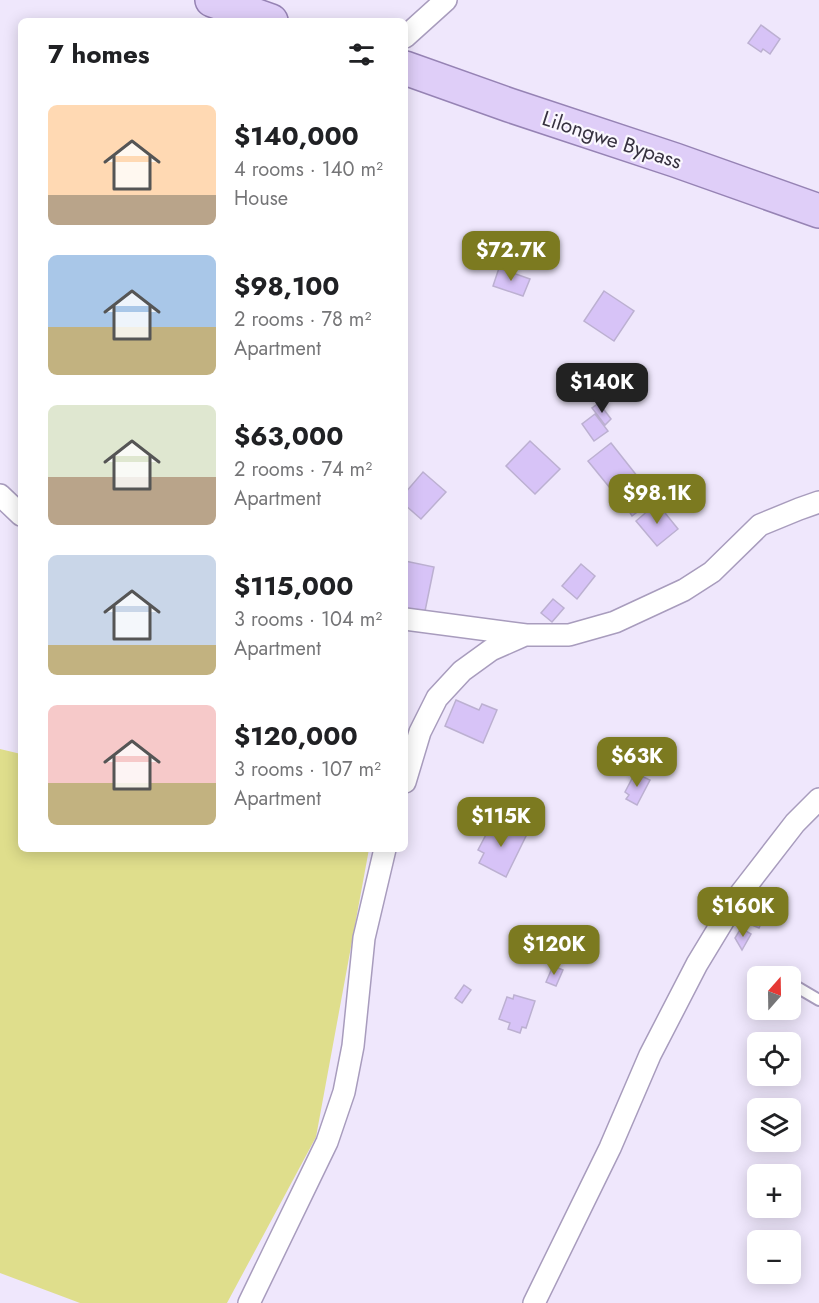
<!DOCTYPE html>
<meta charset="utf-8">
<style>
body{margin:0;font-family:Jost,sans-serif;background:#f2f2f2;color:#202124;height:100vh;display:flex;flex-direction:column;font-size:22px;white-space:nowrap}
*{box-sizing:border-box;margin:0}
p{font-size:20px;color:#757577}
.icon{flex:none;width:33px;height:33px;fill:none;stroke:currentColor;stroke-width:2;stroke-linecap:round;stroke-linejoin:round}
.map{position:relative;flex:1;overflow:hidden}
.side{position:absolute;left:18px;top:18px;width:390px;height:834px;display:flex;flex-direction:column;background:#fff;border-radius:9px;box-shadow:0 3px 15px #0003}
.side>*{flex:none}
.needle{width:39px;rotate:20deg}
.buttons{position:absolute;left:747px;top:966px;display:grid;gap:12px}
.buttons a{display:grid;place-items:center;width:54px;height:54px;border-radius:9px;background:#fff;box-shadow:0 3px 15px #0003;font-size:30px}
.price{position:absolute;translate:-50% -51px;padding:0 14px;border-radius:12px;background:#7c7a20;color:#fff;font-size:20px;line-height:39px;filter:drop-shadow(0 2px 3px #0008)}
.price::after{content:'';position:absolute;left:50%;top:36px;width:18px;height:14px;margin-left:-9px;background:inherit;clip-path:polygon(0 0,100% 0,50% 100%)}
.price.selected{background:#222;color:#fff}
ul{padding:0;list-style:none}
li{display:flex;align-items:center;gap:18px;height:150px;padding:0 30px}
li span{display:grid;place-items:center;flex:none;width:168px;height:120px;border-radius:9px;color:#555}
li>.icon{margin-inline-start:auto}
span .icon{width:72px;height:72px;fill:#fffc;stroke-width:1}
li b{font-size:26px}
h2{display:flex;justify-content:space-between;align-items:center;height:72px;padding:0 30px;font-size:26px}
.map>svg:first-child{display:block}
</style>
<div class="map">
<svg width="819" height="1303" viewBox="0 0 819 1303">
<rect width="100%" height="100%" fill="#efe7fc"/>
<path fill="#dfde8c" d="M0 749 21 754V849H369L316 1137 227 1303H80L0 1273Z"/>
<path fill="#d7c3f7" stroke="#bcb0d1" stroke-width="1.5" d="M761 25 780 39 770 54 763 49 761 52 748 43Z
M499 268 530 279 523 296 493 286Z
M604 291 634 311 614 341 584 321Z
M599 403 611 419 605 425 592 408Z
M595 414 608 431 594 441 582 424Z
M530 441 560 469 535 494 506 466Z
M611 443 645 486 623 504 588 461Z
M423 472 446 492 421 519 405 505V493Z
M639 499 644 507 632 516 627 508Z
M657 503 678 529 657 546 636 521Z
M405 561 434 567 424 616 405 612Z
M581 564 595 576 577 599 562 586Z
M553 599 564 608 552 622 541 613Z
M456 700 479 710 482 704 497 710 483 743 445 726Z
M635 773 650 780 637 805 626 799 629 795 625 792Z
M501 820 527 834 506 877 479 863 484 853 478 850 490 827 496 830Z
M768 890 775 893 759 928 752 925Z
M741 928 751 934 742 950 735 938Z
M553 966 563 970 556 986 546 982Z
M464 985 471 990 462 1003 455 998Z
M514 995 535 1001 526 1028 522 1027 520 1033 508 1029 510 1023 499 1019 507 997 513 999Z"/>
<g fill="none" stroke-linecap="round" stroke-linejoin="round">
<g stroke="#a89cbd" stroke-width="14">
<path id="service" d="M780 976H781
M790 983 819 1000"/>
</g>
<g stroke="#a89cbd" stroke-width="24">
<path id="minor" d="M405 37 446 0
M0 495 21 515
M405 619 526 635H569L615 622 684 590 712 572 760 525 799 509 819 502
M405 782 420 732 437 698 462 671 491 650 525 635
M249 1303 327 1142 344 1092 353 1046 364 938 385 849
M534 1303 610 1148 650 1055 697 964 737 898 795 823 819 799"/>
</g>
<g stroke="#9683b4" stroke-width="36">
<path id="primary" d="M212 0 271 21
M405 68 509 105 675 160 819 211"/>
</g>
<use href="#service" stroke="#fff" stroke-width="10"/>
<use href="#minor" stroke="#fff" stroke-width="21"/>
<use href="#primary" stroke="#dfcef8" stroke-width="33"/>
</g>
<g text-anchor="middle" stroke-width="4.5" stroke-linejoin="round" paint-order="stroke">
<g font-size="21" fill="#373240" stroke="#faf7fe">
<text transform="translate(612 140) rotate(18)" y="7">Lilongwe Bypass</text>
</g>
</g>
</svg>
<div class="buttons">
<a><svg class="needle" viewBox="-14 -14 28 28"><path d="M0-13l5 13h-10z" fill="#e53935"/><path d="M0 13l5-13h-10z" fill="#757577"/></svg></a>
<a><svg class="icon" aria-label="locate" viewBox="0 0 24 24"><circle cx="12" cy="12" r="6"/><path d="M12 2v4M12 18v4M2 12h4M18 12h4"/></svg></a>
<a><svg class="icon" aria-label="layers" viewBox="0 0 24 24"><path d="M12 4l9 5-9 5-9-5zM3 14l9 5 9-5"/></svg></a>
<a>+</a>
<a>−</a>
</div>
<b class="price" style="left:511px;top:282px">$72.7K</b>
<b class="price selected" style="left:602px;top:414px">$140K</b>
<b class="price" style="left:657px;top:525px">$98.1K</b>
<b class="price" style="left:637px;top:788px">$63K</b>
<b class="price" style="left:501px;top:848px">$115K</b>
<b class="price" style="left:743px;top:938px">$160K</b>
<b class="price" style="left:554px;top:976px">$120K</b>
<section class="side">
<h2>7 homes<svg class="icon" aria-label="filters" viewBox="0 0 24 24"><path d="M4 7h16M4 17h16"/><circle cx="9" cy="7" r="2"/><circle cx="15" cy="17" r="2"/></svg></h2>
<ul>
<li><span style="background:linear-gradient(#ffd9b3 75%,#b9a48a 0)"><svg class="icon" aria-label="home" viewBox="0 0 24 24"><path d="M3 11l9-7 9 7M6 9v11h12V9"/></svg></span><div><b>$140,000</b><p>4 rooms · 140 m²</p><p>House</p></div></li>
<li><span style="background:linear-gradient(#a9c7e8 60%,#c2b280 0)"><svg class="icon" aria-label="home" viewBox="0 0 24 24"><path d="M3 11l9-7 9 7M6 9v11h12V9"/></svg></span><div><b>$98,100</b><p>2 rooms · 78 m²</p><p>Apartment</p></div></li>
<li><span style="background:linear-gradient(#dfe7d0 60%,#b9a48a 0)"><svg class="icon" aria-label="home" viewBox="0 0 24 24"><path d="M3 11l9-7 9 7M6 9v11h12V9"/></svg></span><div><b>$63,000</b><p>2 rooms · 74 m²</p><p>Apartment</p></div></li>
<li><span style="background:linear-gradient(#c9d6e8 75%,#c2b280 0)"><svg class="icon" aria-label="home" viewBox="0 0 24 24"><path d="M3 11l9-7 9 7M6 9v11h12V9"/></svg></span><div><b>$115,000</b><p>3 rooms · 104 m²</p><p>Apartment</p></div></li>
<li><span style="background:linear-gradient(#f6c9c9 65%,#c2b280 0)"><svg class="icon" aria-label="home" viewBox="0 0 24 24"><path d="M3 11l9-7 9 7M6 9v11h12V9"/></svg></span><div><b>$120,000</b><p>3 rooms · 107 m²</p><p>Apartment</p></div></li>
</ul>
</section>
</div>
